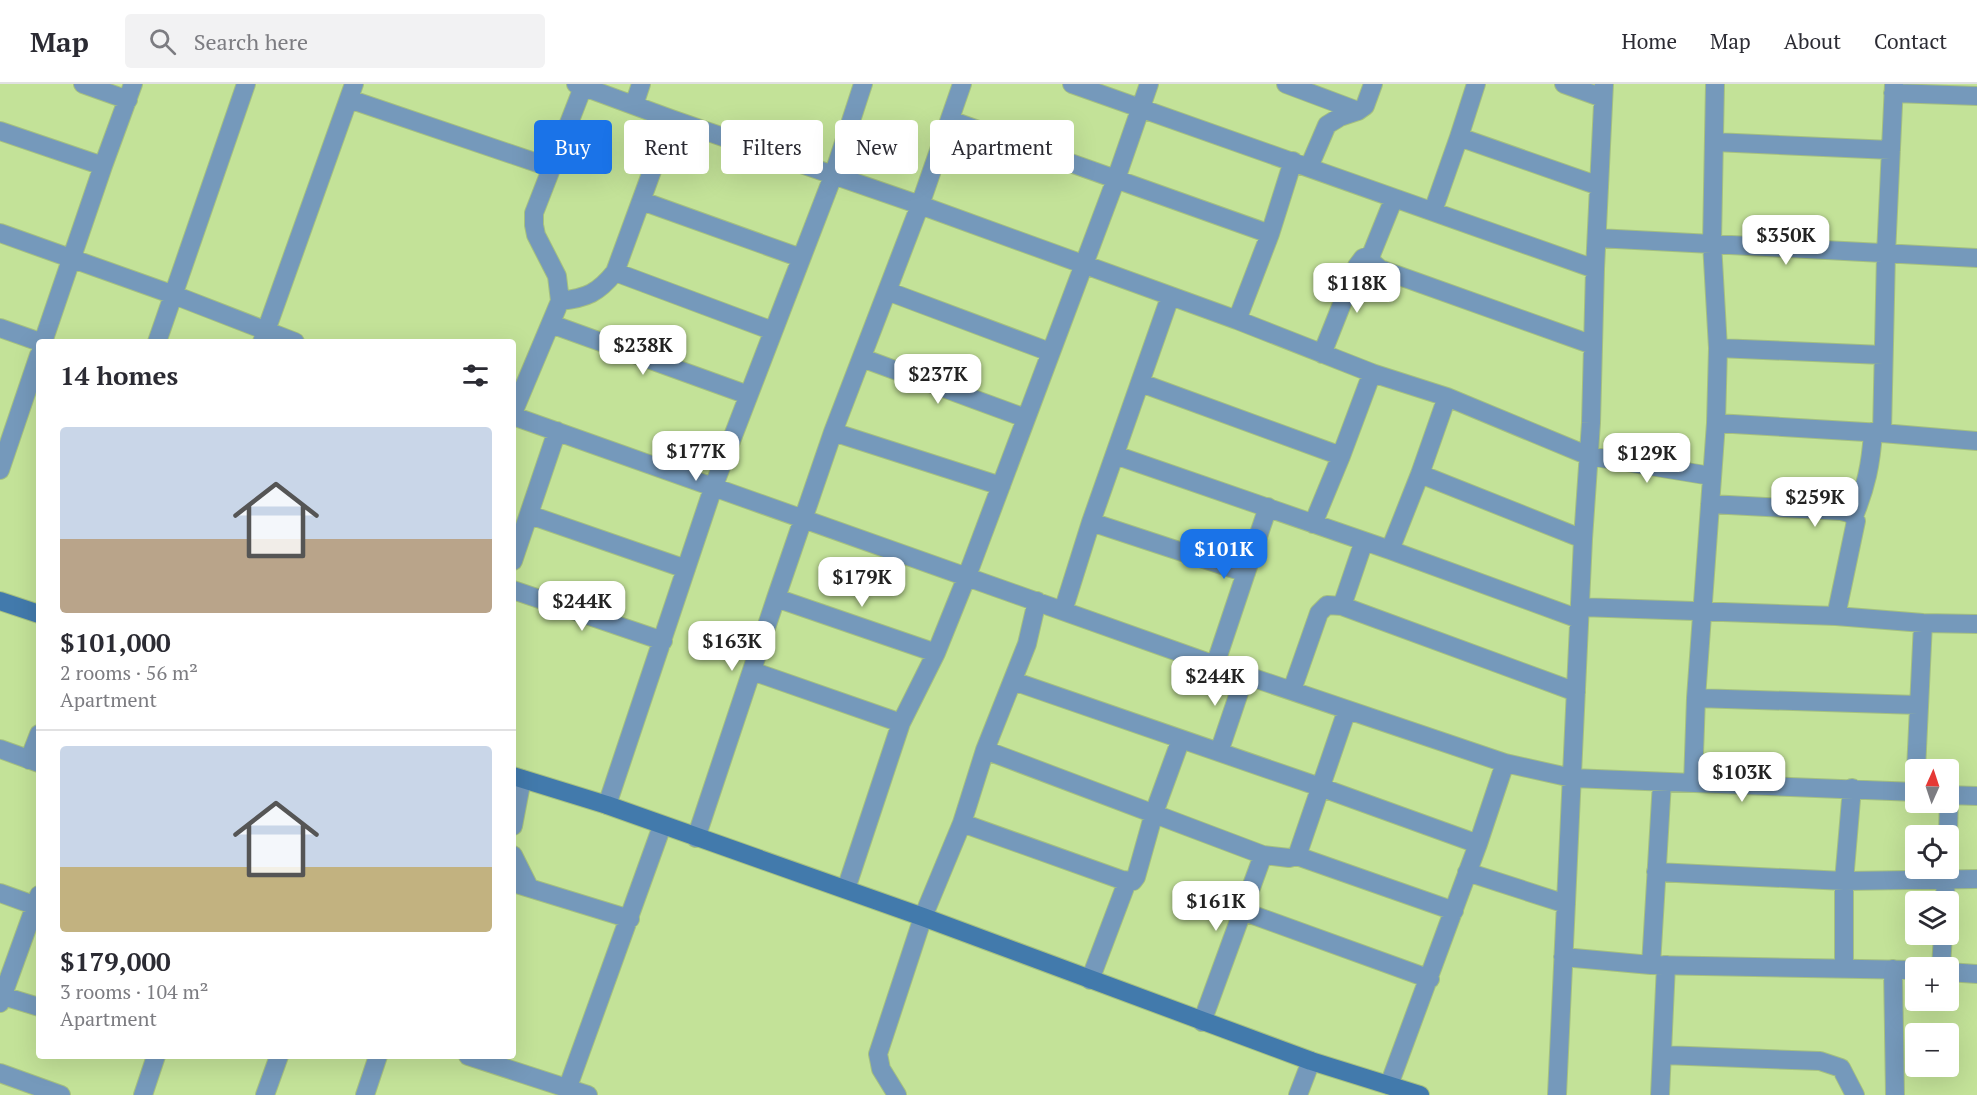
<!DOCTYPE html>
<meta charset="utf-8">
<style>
body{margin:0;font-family:"PT Serif",serif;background:#f2f2f3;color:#2b2b33;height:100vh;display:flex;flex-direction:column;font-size:22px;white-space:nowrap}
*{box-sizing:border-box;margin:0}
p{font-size:20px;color:#7c7c81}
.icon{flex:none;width:33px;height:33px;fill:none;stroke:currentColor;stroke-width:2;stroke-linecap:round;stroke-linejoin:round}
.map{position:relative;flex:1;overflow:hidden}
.drawer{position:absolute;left:36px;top:255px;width:480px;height:720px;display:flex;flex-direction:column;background:#fff;border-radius:6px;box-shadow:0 6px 24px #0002}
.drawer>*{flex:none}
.guide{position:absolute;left:534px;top:36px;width:570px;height:54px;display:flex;gap:12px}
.needle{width:39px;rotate:3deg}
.controls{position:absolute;left:1905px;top:675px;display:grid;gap:12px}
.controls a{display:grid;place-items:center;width:54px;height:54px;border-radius:6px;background:#fff;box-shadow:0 6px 24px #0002;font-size:30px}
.price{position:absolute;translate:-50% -51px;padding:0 14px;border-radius:12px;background:#fff;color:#222;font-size:20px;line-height:39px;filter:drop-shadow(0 2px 3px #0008)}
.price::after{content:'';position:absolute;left:50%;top:36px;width:18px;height:14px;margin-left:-9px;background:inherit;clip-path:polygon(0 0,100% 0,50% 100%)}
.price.on{background:#1a73e8;color:#fff}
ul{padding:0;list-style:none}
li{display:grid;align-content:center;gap:12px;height:318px;padding:0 24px}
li+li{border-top:2px solid #e1e1e2}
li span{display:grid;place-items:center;height:186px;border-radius:6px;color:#555}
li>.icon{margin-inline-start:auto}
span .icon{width:108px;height:108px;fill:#fffc;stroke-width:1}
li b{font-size:26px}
h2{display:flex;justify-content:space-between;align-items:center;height:72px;padding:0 24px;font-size:26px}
.pill{padding:0 21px;border-radius:6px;background:#fff;box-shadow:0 6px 24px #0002;font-size:21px;line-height:54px}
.pill.on{background:#1a73e8;color:#fff}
header{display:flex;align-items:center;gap:36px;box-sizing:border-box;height:84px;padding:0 30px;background:#fff;border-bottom:2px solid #e1e1e2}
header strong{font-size:28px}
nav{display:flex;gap:33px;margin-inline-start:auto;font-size:21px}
.search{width:420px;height:54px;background:#f2f2f3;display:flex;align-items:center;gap:15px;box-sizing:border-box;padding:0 21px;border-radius:6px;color:#7c7c81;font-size:22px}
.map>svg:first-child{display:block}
</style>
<header>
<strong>Map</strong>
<div class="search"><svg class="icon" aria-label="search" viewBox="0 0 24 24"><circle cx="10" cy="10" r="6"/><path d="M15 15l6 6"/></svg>Search here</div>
<nav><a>Home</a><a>Map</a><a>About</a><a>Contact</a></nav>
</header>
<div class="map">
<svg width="1977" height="1011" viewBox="0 0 1977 1011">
<rect width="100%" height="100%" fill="#c3e298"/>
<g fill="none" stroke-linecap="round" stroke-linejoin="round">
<g stroke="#a5c080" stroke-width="20">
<path id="street" d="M83 0 128 16
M576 0 671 35 920 121 1237 236 1372 289 1447 313 1589 372 1711 392
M1072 0 1595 185
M1286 0 1358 27
M1476 0 1459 53 1599 102
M1564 0 1603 14
M1893 9 1977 12
M349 15 552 84
M634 21 641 0
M950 36 1270 150
M0 47 103 82
M1714 58 1891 66
M1309 83 1327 41 1340 33 1358 27 1365 22 1373 0
M1394 114 1371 171 1372 178 1380 185 1593 261
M642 117 801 174
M1433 127 1459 53
M0 149 174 211 295 258
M1597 154 1977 174
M615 188 773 247
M887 207 1050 268
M560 217C587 214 598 209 615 188L671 35
M1237 236 1270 150 1293 77
M551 240 748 311
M0 244 40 258
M43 258 103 82 133 0
M157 258 246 0
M262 258 354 0
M1718 264 1883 271
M1322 270 1357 182 1363 174 1371 171
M862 274 1025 334
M1141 299 1341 372
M513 329 560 217 557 192 536 151 534 141V129L583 3
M513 332 1215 581 1505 679 1572 694 1916 708
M1716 339 1882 349 1977 357
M833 348 1001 402
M1882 349 1886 170 1894 0
M1115 371 1390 466 1579 535
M0 386 39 271
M1420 390 1583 455
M1710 420 1841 427C1848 428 1853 430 1856 437L1836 532
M530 431 686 485
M1854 432C1866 403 1871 380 1873 348
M1091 438 1246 489
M1313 440 1341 372 1372 289
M1390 466 1420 390 1447 313
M513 477 557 347
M513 506 663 557
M776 514 936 569
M1342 522 1364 457
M1580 523 1836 532 1923 539 1977 540
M1063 527 1091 438 1170 213
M1215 581 1268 423
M752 587 901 639
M1013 597 1320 703 1478 760
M1292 606 1319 529 1327 521 1342 522 1576 608
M1696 614 1918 621
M0 665 39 679
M985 666 1263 771 1289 774 1297 772 1454 827
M1219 668 1245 591
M29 676 39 650
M1916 686 1923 539
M1693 699 1696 614 1716 339 1718 264 1712 159 1715 0
M1948 711 1977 712
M607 721 713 404 833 92 863 0
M962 739 1122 796 1133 797 1136 793 1154 729 1181 655
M513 742 522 695
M1948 752 1949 711
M696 754 776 514 833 348 920 121 962 0
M513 771 529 803
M1297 772 1347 626
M1467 788 1566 820
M1656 788 1844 797 1977 795
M513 799 630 835
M846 805 901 639 936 569 967 492 1116 95 1149 0
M0 809 39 823
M1945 818 1946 784
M1242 827 1430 895
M1563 873 1651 881 1916 886
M1651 881 1662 698
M1844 883V797L1852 704
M1941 884 1943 850
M1893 885 1895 1011
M1948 888 1977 890
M1090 896 1127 798
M3 912 39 923
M0 919 39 811
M1202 938 1263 771
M1663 971 1820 977 1841 984 1855 1011
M468 972 588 1011
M0 989 61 1011
M1389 1001 1478 760 1505 679
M143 1011 156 972
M265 1011 279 972
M365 1011 378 972
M565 1011 662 742
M897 1011 881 985 878 970 923 833 962 739 985 666 1027 560 1037 517
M1298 1011 1311 977
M1557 1011 1583 455 1591 339 1595 185 1604 0
M1660 1011 1666 881"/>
</g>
<g stroke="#a5c080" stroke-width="20">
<path id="secondary" d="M0 517 39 530
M513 692 607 721 923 833 1311 977 1420 1011"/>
</g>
<use href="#street" stroke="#7599bb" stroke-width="18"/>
<use href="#secondary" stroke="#427aac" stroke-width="18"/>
</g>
</svg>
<div class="controls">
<a><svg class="needle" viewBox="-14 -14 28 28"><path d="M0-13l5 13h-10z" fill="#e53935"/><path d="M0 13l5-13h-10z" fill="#7c7c81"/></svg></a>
<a><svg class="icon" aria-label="locate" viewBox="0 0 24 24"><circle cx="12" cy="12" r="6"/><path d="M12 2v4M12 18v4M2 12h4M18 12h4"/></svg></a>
<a><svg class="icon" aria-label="layers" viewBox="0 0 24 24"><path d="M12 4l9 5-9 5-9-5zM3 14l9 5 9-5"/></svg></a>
<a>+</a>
<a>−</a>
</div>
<b class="price" style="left:1786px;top:182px">$350K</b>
<b class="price" style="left:1357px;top:230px">$118K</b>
<b class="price" style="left:643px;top:292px">$238K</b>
<b class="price" style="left:938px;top:321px">$237K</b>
<b class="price" style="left:696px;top:398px">$177K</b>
<b class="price" style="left:1647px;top:400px">$129K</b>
<b class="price" style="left:1815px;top:444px">$259K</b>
<b class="price on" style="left:1224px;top:496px">$101K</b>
<b class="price" style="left:862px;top:524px">$179K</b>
<b class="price" style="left:582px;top:548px">$244K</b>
<b class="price" style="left:732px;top:588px">$163K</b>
<b class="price" style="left:1215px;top:623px">$244K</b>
<b class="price" style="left:1742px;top:719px">$103K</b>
<b class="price" style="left:1216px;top:848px">$161K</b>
<div class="guide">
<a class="pill on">Buy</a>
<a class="pill">Rent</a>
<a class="pill">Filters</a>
<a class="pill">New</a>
<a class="pill">Apartment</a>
</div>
<section class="drawer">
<h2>14 homes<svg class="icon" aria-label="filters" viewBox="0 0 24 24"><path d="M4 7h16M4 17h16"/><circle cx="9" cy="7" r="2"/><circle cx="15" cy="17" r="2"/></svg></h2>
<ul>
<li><span style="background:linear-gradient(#c9d6e8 60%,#b9a48a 0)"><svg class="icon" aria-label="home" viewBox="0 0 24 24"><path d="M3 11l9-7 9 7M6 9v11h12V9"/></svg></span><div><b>$101,000</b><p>2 rooms · 56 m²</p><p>Apartment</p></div></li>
<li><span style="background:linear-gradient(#c9d6e8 65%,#c2b280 0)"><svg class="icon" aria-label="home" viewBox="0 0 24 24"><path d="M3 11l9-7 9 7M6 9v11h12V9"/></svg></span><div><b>$179,000</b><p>3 rooms · 104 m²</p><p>Apartment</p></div></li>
</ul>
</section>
</div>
